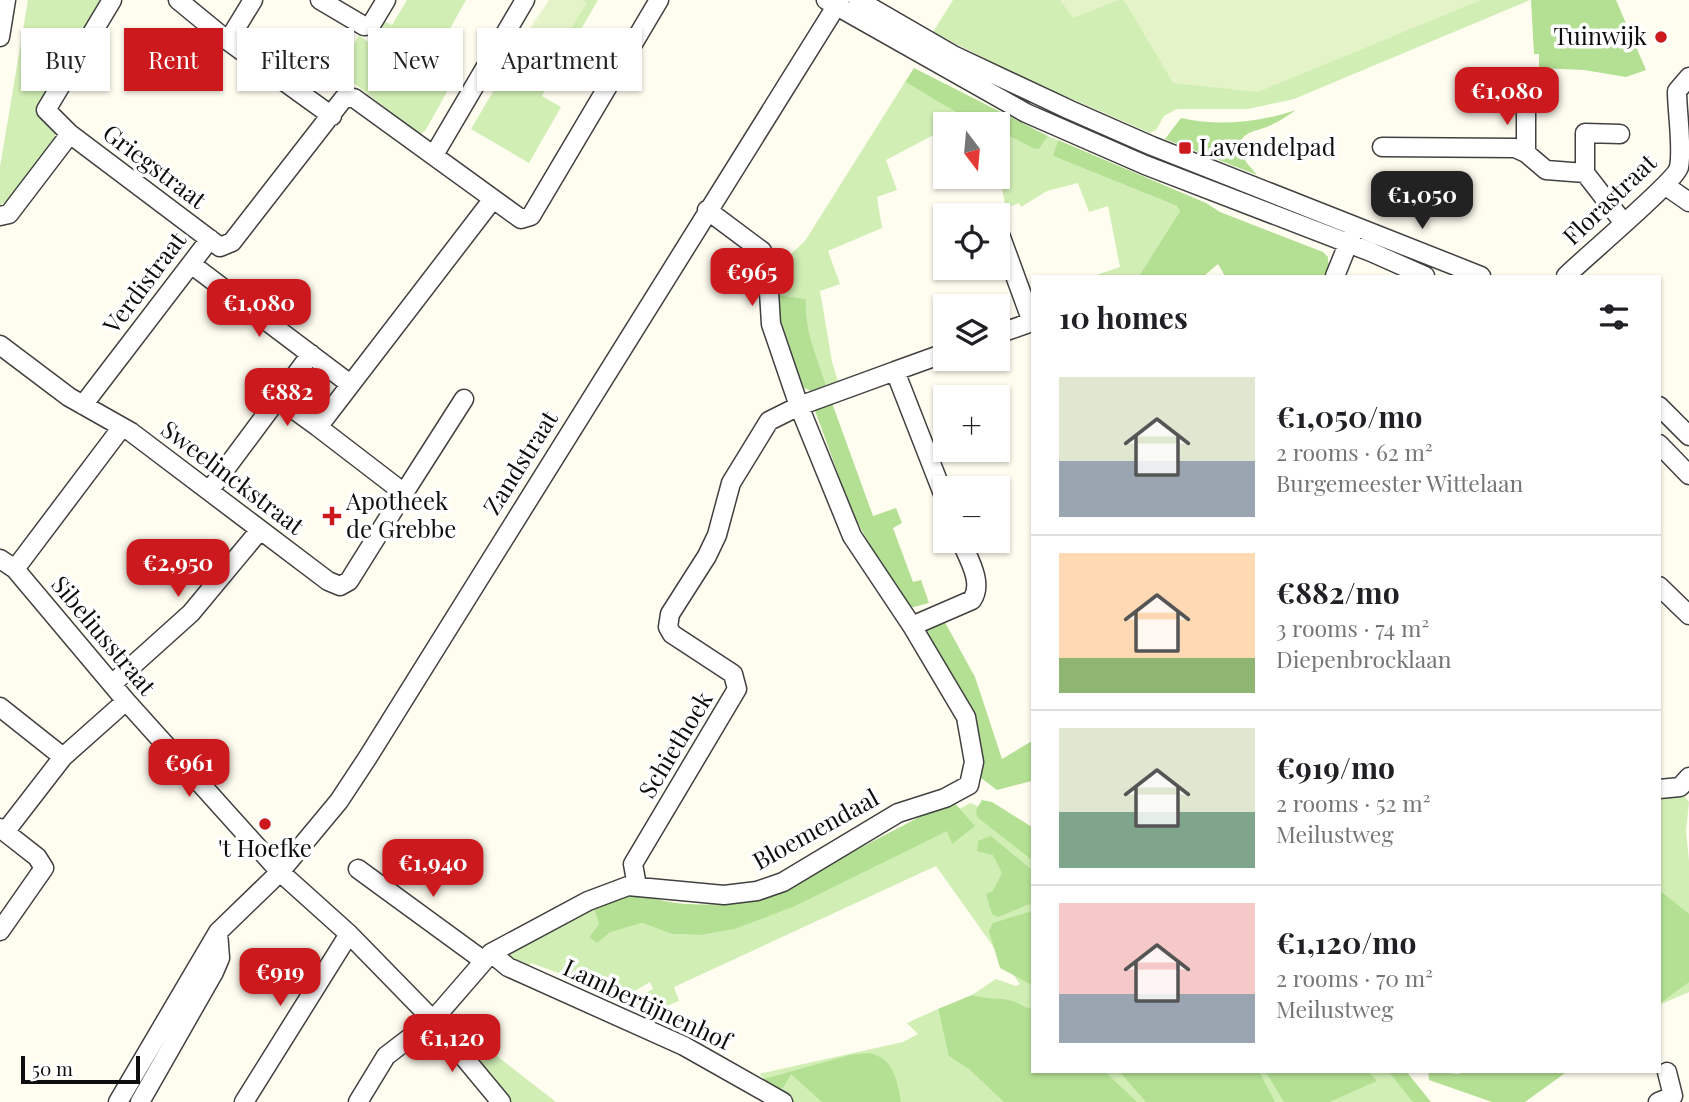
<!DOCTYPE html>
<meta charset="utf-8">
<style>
body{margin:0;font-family:"Playfair Display",serif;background:#f2f2f2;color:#202124;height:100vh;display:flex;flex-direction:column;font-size:26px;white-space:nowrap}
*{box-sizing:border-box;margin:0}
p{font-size:23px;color:#757577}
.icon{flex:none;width:38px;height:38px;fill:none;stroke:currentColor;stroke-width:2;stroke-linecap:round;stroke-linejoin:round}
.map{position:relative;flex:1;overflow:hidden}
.drawer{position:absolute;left:1031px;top:275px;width:630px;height:798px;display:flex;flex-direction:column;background:#fff;border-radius:0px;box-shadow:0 2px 5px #0004}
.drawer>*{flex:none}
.banner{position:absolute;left:21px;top:28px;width:665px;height:63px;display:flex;gap:14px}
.needle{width:46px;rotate:164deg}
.controls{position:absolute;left:933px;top:112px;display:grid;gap:14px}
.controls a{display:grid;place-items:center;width:77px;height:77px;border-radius:0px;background:#fff;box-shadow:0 2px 5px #0004;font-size:35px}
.scale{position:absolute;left:21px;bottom:18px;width:119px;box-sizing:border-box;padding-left:7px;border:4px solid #0e0e0e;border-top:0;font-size:19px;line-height:24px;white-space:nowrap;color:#0e0e0e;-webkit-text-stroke:5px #fff;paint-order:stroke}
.price{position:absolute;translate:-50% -60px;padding:0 16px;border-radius:14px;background:#cc191e;color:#fff;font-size:23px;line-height:46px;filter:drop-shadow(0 2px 4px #0008)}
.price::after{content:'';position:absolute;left:50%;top:42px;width:21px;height:16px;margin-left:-10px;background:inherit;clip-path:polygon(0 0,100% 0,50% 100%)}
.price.active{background:#222;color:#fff}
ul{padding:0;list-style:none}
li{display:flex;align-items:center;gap:21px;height:175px;padding:0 28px}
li+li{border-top:2px solid #e0e0e0}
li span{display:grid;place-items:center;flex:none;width:196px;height:140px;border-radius:0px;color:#555}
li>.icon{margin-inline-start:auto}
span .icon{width:84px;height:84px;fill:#fffc;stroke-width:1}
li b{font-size:30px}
h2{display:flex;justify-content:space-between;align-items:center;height:84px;padding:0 28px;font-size:30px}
.tag{padding:0 24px;border-radius:0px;background:#fff;box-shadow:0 2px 5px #0004;font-size:24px;line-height:63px}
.tag.active{background:#cc191e;color:#fff}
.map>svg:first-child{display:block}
</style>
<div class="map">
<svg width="1689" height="1102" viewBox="0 0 1689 1102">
<rect width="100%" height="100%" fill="#fffcf0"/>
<path fill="#d1eeb5" d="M28 0H103L37 107 42 118 55 127V139L9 200 0 205V167Z
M407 0H466L424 75 447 92 425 131 420 134 339 72 359 35 368 42 383 21 392 25Z
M547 0 528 34 586 3 581 0H598L542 96 561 107 529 163 471 129Z
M953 0H1530L1294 99 1248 109H1177L1164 116 1156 130 1150 133 1017 75 933 32Z
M905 82 985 124H945V129L886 160 897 190 877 197 882 228 828 251 840 284 820 291 832 362 838 381 826 385C817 357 804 329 806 299L778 295V272L774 260 791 254 805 241Z
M998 130 1039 149 1048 136 1058 140 1053 156 1177 206 1180 211 1139 276H1093L1120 267 1108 206 1089 212 1078 183 1047 191 1021 207 1019 203 1006 208 998 170Z
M1659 793H1682L1689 802 1686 831 1689 861V992L1659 1005Z
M971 803 1032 835V1071H1406L1421 1102H789L759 1074 903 1042 918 1034 907 1023 938 1009 941 1022 984 1000 972 995 996 979 1016 986 1020 984 936 866 674 987 679 1001 648 1013 627 1003 653 989 650 982 620 1000 578 980 531 963 528 969 508 956V952L593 906 599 924 589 937 642 923 672 934 700 935Z
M484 1046 556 1102H508L474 1060Z"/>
<path fill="#b4e093" d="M1531 0H1616L1646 70 1626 77 1584 70 1539 68V54H1534Z
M914 68 1048 136 1039 149 1033 148 998 130V124C967 124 932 96 905 82Z
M1296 110C1288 115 1280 121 1271 125 1258 132 1245 129 1239 145L1246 162 1257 175 1165 139 1181 118C1219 127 1260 122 1296 110Z
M1058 140 1206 203 1220 212 1323 252 1328 257V263L1332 264 1328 276H1225L1218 264 1204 276H1139L1180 211 1177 206 1053 156Z
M778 295 806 299C804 329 817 357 826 385L811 391 804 388C792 359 776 327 778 295Z
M832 403 873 516 896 508 902 523 893 528 913 582 921 580 929 603 910 608 880 564 852 512 814 408Z
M941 615 975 677 1002 759 1032 741V781L997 790 981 778 960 692 919 623Z
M952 800 975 826 952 844 947 831 795 906 734 929 700 935 672 934 642 923 610 932 597 943 589 937 599 924 593 906 631 890C671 910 729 907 770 895Z
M982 800 992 802 1032 827V860L977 817 976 810Z
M991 836 1032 870V903L998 917 992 914 986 894 993 891 1002 873 993 855 977 851 978 841Z
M1659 890 1689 914V982L1659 1004Z
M1032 911V985L1000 968 989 931 993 923Z
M972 995C986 1000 998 997 1012 1001 1020 1003 1024 1008 1032 1009V1071H1104L1137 1102H1004L969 1069 949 1056 938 1009Z
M869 1053C894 1058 897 1081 901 1102H822L791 1074 783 1088 772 1089 757 1081 850 1055Z
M1119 1071H1259L1275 1102H1146Z
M1265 1071H1368L1377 1081 1329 1102H1284Z
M1388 1071H1406L1431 1102H1413Z
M1428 1071 1459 1074 1461 1071H1568L1525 1102H1492L1429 1080Z"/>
<path fill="#e4f4c8" d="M549 0H581L587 3 557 51 528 34Z
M1060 0H1119L1073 18Z
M1124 0H1481L1258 92 1173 83Z"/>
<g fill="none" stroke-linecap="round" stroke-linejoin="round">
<g stroke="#414141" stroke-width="21">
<path id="minor" d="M112 0 46 110 70 134 220 247 232 242 344 98H354L521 219 531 216 659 0
M178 0 228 41 332 116
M320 0 364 26 371 25 386 0
M826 0 1026 113 1145 165 1371 252 1425 276
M858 0 955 56 1070 110 1152 146 1481 276
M0 37 6 0
M228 41 253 0
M1506 82 1519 87 1526 108V153
M1382 147 1515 148 1526 153 1546 170 1585 173 1623 222
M434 155 525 0
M1585 173V133L1620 134
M1666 186 1689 202
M0 216 9 214 70 134
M998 229 1032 322 998 334
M191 264 350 384
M1335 276 1352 234
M1566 276C1583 259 1676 181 1679 167 1683 148 1677 112 1677 91L1689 77
M0 345 69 397 131 432 328 581 340 586 349 581 404 493
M945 353 895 371 945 499
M278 398 318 427
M464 399 404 493 318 427 493 199
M83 405 210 239
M1659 406 1689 436
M1659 444 1689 475
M209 491 311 354
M0 559 15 569 126 701 280 872 349 934 433 1020 501 1102
M15 569 122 427
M1659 586 1689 615
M912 626 972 600C984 583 968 558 961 541
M112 684 191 613 260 530
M0 707 63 757
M1659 789 1680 787 1689 777
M0 828 37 857 44 868 0 931
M5 832 63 757 126 701
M358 869 484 961
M637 886 633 864 737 689 733 674 672 634 668 627 670 614 707 556 717 535 731 483 769 421 799 406 895 371
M491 953 508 967 684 1046 783 1102
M118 1102 218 932 280 872 339 801 368 757 840 0
M140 1102 214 972 220 958 218 932
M244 1102 349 934
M358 1102 386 1056 433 1020 491 953 588 901 628 886 724 895 757 891 783 882 898 813 945 798 969 785 974 762 966 717 912 626 852 536 799 406 771 324 767 260 762 251 707 210
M1658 1102 1673 1096 1667 1072"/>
</g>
<use href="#minor" stroke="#fff" stroke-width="18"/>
</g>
<g fill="#cc191e" stroke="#fff" stroke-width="2.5">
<circle cx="1661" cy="37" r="7"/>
<rect x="1178" y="141" width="14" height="14" rx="3.5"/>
<path d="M328.5 505.5h7v7h7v7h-7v7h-7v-7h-7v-7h7z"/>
<circle cx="265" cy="824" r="7"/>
</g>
<g text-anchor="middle" stroke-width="7" stroke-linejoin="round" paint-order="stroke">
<g font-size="24" fill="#0e0e0e" stroke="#fff" text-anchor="start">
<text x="1647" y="45" text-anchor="end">Tuinwijk</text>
<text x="1199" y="156">Lavendelpad</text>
<text x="346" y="510">Apotheek<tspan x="346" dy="28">de Grebbe</tspan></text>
<text x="265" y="857" text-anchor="middle">'t Hoefke</text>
</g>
<g font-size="24" fill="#0e0e0e" stroke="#fff">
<text transform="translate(154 167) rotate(37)" y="8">Griegstraat</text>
<text transform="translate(1610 200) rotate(-44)" y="8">Florastraat</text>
<text transform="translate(145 283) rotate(-53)" y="8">Verdistraat</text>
<text transform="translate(521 463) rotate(-58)" y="8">Zandstraat</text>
<text transform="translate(232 478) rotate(37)" y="8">Sweelinckstraat</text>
<text transform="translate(103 636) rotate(50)" y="8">Sibeliusstraat</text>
<text transform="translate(676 745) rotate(-59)" y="8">Schiethoek</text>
<text transform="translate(816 830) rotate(-29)" y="8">Bloemendaal</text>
<text transform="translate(647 1005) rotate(25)" y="8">Lambertijnenhof</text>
</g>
</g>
</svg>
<div class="controls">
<a><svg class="needle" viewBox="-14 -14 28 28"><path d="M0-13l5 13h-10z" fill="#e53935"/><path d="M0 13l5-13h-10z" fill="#757577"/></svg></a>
<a><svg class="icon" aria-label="locate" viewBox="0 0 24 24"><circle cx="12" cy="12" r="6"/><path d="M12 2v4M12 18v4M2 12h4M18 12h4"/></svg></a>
<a><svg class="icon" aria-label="layers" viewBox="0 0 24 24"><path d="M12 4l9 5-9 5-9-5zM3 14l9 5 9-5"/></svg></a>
<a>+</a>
<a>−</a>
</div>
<div class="scale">50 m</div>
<b class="price" style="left:1507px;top:127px">€1,080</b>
<b class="price active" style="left:1422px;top:231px">€1,050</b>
<b class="price" style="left:752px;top:308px">€965</b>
<b class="price" style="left:259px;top:339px">€1,080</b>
<b class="price" style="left:287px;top:428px">€882</b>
<b class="price" style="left:178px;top:599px">€2,950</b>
<b class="price" style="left:189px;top:799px">€961</b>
<b class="price" style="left:433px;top:899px">€1,940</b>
<b class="price" style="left:280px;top:1008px">€919</b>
<b class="price" style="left:452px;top:1074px">€1,120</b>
<div class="banner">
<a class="tag">Buy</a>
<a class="tag active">Rent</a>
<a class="tag">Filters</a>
<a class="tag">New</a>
<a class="tag">Apartment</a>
</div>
<section class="drawer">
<h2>10 homes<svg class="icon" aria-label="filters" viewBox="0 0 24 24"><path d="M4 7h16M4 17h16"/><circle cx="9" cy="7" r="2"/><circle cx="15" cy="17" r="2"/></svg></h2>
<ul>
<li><span style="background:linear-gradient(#dfe7d0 60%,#9aa5b1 0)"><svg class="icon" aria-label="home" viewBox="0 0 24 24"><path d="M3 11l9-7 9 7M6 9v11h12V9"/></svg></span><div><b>€1,050/mo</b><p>2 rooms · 62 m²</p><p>Burgemeester Wittelaan</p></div></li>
<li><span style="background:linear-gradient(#ffd9b3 75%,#8fb573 0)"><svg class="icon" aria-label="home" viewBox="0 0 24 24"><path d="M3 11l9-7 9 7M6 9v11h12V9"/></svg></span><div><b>€882/mo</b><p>3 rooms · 74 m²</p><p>Diepenbrocklaan</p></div></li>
<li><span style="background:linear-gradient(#dfe7d0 60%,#7fa58c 0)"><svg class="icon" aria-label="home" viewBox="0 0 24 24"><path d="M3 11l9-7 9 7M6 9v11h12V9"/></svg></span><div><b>€919/mo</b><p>2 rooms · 52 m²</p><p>Meilustweg</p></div></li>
<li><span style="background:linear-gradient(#f6c9c9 65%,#9aa5b1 0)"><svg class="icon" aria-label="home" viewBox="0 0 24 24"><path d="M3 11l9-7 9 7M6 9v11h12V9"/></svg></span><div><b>€1,120/mo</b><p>2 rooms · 70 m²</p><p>Meilustweg</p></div></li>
</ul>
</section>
</div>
